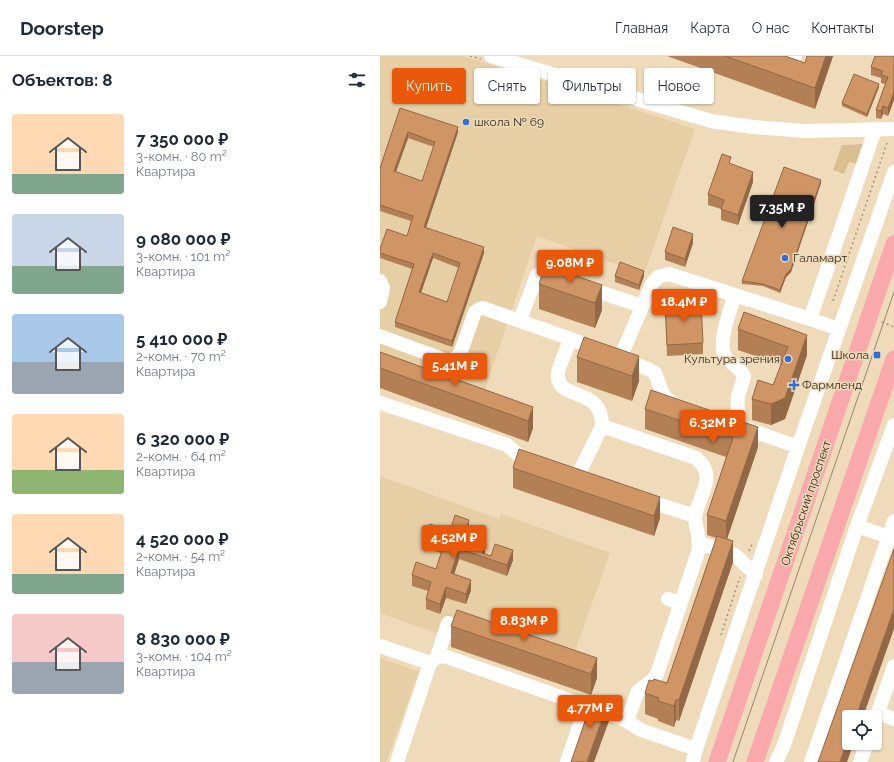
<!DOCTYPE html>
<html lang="ru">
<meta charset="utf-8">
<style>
body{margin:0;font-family:Raleway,sans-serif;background:#f2f2f3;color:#1f2937;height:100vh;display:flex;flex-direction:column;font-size:15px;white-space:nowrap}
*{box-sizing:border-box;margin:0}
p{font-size:13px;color:#747a83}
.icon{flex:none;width:22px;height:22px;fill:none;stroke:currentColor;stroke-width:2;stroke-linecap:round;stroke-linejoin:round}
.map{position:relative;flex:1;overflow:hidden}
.side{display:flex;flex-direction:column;background:#fff;width:380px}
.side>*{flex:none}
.guide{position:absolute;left:12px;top:12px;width:380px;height:36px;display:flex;gap:8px}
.controls{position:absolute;left:462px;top:654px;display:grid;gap:8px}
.controls a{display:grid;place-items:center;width:40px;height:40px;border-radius:4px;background:#fff;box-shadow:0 1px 3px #0004;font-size:20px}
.price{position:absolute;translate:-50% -34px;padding:0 9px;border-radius:4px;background:#ea580c;color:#fff;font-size:13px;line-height:26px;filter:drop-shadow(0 1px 2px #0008)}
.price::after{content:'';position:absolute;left:50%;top:24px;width:12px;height:9px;margin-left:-6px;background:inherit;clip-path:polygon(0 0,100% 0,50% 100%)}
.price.on{background:#222;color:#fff}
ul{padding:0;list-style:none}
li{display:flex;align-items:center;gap:12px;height:100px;padding:0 12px}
li span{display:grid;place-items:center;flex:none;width:112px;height:80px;border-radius:4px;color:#555}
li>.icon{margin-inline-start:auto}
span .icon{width:48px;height:48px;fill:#fffc;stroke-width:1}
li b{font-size:17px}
h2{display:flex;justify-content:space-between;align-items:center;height:48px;padding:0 12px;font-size:17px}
.chip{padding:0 14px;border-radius:4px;background:#fff;box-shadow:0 1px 3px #0004;font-size:14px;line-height:36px}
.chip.on{background:#ea580c;color:#fff}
header{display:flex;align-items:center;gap:24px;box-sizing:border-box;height:56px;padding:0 20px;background:#fff;border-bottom:1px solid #e0e1e3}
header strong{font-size:19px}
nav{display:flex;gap:22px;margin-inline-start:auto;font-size:14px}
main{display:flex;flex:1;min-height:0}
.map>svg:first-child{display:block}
</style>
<header>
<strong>Doorstep</strong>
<nav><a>Главная</a><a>Карта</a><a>О нас</a><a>Контакты</a></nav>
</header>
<main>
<section class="side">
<h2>Объектов: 8<svg class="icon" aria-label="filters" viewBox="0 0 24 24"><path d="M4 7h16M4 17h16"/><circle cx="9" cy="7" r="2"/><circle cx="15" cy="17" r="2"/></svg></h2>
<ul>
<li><span style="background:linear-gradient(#ffd9b3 75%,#7fa58c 0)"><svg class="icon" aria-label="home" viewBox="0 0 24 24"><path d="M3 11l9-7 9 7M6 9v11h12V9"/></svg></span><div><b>7 350 000 ₽</b><p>3-комн. · 80 m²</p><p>Квартира</p></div></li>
<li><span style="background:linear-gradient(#c9d6e8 65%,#7fa58c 0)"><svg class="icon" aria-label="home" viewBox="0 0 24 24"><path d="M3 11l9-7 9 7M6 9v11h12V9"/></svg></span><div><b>9 080 000 ₽</b><p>3-комн. · 101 m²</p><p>Квартира</p></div></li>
<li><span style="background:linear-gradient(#a9c7e8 60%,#9aa5b1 0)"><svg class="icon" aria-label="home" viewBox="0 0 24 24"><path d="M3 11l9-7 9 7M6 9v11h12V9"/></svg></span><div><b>5 410 000 ₽</b><p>2-комн. · 70 m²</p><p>Квартира</p></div></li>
<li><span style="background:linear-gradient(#ffd9b3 70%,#8fb573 0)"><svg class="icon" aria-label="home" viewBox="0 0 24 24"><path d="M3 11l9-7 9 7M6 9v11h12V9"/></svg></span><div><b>6 320 000 ₽</b><p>2-комн. · 64 m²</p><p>Квартира</p></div></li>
<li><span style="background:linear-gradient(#ffd9b3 75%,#7fa58c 0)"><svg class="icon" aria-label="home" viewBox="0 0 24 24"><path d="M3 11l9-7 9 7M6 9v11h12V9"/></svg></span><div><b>4 520 000 ₽</b><p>2-комн. · 54 m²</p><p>Квартира</p></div></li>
<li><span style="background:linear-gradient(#f6c9c9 60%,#9aa5b1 0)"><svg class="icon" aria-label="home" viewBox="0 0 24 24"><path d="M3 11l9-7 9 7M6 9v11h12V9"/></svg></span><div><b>8 830 000 ₽</b><p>3-комн. · 104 m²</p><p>Квартира</p></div></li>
</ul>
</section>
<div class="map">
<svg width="514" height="706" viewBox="0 0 514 706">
<rect width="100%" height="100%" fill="#efdbb9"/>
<path fill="#e6cea5" d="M0 0H82L182 30 315 73 264 218 157 180 105 333 0 297Z
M0 420 119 463 121 458 230 497 190 609 73 566 67 581 0 557Z
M0 602 39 616 6 706H0Z"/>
<path fill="#dabf91" d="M484 88 477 108 469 106 464 118 453 114 462 89Z"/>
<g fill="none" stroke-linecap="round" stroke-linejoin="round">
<path stroke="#a5957c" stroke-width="1.5" stroke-dasharray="2 3" stroke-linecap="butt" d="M90 0 101 3
M453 245 508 84
M502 266 514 271
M369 495 373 486
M341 579 360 521"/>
<path stroke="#fff" stroke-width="14" d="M111 0 331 65 373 71 426 75 514 73
M376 0 400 8 410 6 415 0
M0 225 3 232 0 246
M204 231 262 250
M355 239C351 251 337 288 345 300 351 308 359 310 364 320 363 327 360 333 358 340 356 350 360 360 359 370L418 391
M430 263 495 74
M140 264 157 219 165 217 180 223
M0 280 65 304 71 305 78 300 81 295 95 256 99 253 103 252 191 283
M240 302 272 228 278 221 289 218 430 263 459 273
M242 303 268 313 275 317 282 336 287 343 298 351
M0 347 127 389 140 400 154 405
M222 370 316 402C334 417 325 431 318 450 317 454 315 458 315 462 316 475 321 483 318 496L277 618 273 624 258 635 247 665
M197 421 222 370C223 329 176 346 178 318 179 308 187 293 191 283L219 294
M262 443 315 460
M477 470 514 483
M320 487 355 499 376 519
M288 543 301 547
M0 590 50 607
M57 601 64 600 243 663 261 674 316 693
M498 657 514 663
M495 665 514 610
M17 706 50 607 57 601 68 567
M187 706 206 650
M313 706 316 693 418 391 514 116
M396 706 404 689 477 470 514 369
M431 706 514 465
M480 706 487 687"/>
<path stroke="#f9a9ac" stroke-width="17" d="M337 706 514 188
M375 706 514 303"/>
<path stroke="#95866f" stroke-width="1" d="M353 706 514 236"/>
</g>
<path fill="#b38056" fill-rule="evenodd" d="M287 0H405L425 7 453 0 435 53Z
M514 0V44L508 60 503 58 501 63 496 62V54L505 28 501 27V22L491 19V11Z
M499 31 487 61 462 50V47Z
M20 52 78 76 46 172 104 197 72 291 15 271V266L32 213 0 202V193L27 180 31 165 0 155V112ZM28 82 54 91 42 125 16 116ZM53 202 79 212 67 246 41 237Z
M351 108 373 126 358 169 341 164V153L328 149V138Z
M441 127 413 210 411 216 406 221 400 237 383 230 362 228V225Z
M313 187 305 211 285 204V196Z
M235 220H264L259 234 235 226Z
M159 228 222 229V254L215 272 159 253Z
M285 247 323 287V298L287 300Z
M364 256 427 299 405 363 391 369 372 364V343L393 329 401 309 358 294V273Z
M204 281 259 325 252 345 197 326V301Z
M0 296 153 351V372L148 386 0 332Z
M265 353 378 391 347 483 353 506 299 665 296 664 294 671 278 665V663L265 658V637L273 625 287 627 336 482 327 479V459L346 401 265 373Z
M133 412 280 462 274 480 133 432Z
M70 475H89L87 482 105 498 111 500 133 504 127 520 79 503 74 518 91 534 86 548 66 542 60 558 46 553V543L48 535 32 530V519L56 513 61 497 45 492V481Z
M71 570 217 602V622L211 639 71 591Z"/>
<path fill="#926846" d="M446 0H453L435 53V32Z
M499 28V31L487 61V58Z
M514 36V44L508 60V52Z
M503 50V58L501 63V55Z
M78 71V76L44 177V171Z
M28 76V82L14 121V115Z
M373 116V126L358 169V159Z
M441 124V127L413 210 411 216 406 221 400 237V234Z
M313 178V187L305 211V203Z
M104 191V197L72 291V285Z
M53 197V202L39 242V236Z
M264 215V220L259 234V229Z
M222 229V254L215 272V247Z
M427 279V299L405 363 391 369V348Z
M259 300V325L252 345V320Z
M153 351V372L148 386V365Z
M378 371V391L346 486V465Z
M280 441V462L274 480V460Z
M89 464V475L84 491V481Z
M353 485V506L299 665V644Z
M105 488V499L102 497Z
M79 493V503L71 528V517Z
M133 494V504L127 520V509Z
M91 524V534L86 548V538Z
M66 531V542L60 558V548Z
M514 553V573L483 661H476Z
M217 602V622L211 639V618Z
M229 644V665L214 706H207Z
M296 644V664L294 671V650Z
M469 680V687H474L467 706H460Z"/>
<path fill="#d09564" stroke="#926846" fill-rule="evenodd" d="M345 0H405L425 7 427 0H446L435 32Z
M495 0H514V36L508 52 503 50 501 55 496 54 508 21 501 19 503 15 491 11Z
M474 18 499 28 487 58 462 47Z
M20 52 78 71 44 171 104 191 72 285 15 266 34 208 0 197V193L7 173 27 180 33 160 0 149V112ZM28 76 55 86 42 125 14 115ZM53 197 80 207 67 246 39 236Z
M342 98 351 101 349 107 373 116 358 159 341 153 344 144 328 138Z
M404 111 441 124 413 207 411 213 406 218 400 234 383 228 362 225Z
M293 171 313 178 305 203 285 196Z
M240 206 264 215 259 229 235 220Z
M165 209 222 229 215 247 159 228Z
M321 245 323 287 287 289 285 247Z
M364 256 427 279 405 342 391 348 372 343 378 324 393 329 408 291 358 273Z
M204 281 259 300 252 320 197 301Z
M0 296 153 351 148 365 0 312Z
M271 334 378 371 346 465 327 459 353 382 265 353Z
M139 393 280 441 274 460 133 412Z
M75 459 89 464 84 481 105 488 102 497 111 500 115 488 133 494 127 509 79 493 71 517 91 524 86 538 66 531 60 548 46 543 51 526 32 519 36 506 56 513 64 488 45 481 50 468 70 475Z
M337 480 353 485 299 644H296L294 650 278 645 279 642 265 637 269 624 273 625 274 623 287 627Z
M514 493V553L476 661H469V680L460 706H438Z
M77 554 217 602 211 618 71 570Z
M214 639 229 644 207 706H191Z"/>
<g fill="#2e6edb" stroke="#efdbb9" stroke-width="1.5">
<circle cx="86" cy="66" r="4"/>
<circle cx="405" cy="202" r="4"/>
<rect x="493" y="295" width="8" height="8" rx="2"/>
<circle cx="408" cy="303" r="4"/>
<path d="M412 323h4v4h4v4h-4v4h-4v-4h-4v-4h4z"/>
</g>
<g text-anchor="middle" stroke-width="3" stroke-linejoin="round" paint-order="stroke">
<g font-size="12" fill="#332b1e" stroke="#efdbb9" text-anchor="start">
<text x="94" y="70">школа № 69</text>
<text x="413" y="206">Галамарт</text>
<text x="489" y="303" text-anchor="end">Школа</text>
<text x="400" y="307" text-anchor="end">Культура зрения</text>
<text x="422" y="333">Фармленд</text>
</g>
<g font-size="12" fill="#332b1e" stroke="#efdbb9">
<text transform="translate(426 447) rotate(-71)" y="4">Октябрьский проспект</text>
</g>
</g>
</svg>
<div class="controls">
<a><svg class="icon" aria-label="locate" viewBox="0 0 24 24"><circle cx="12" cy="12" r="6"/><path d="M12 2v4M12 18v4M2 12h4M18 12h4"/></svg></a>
</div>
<b class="price on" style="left:402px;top:173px">7.35M ₽</b>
<b class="price" style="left:190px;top:228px">9.08M ₽</b>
<b class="price" style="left:304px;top:267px">18.4M ₽</b>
<b class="price" style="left:75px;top:331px">5.41M ₽</b>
<b class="price" style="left:333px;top:388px">6.32M ₽</b>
<b class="price" style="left:74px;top:503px">4.52M ₽</b>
<b class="price" style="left:144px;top:586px">8.83M ₽</b>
<b class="price" style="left:210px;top:673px">4.77M ₽</b>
<div class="guide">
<a class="chip on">Купить</a>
<a class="chip">Снять</a>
<a class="chip">Фильтры</a>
<a class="chip">Новое</a>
</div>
</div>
</main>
